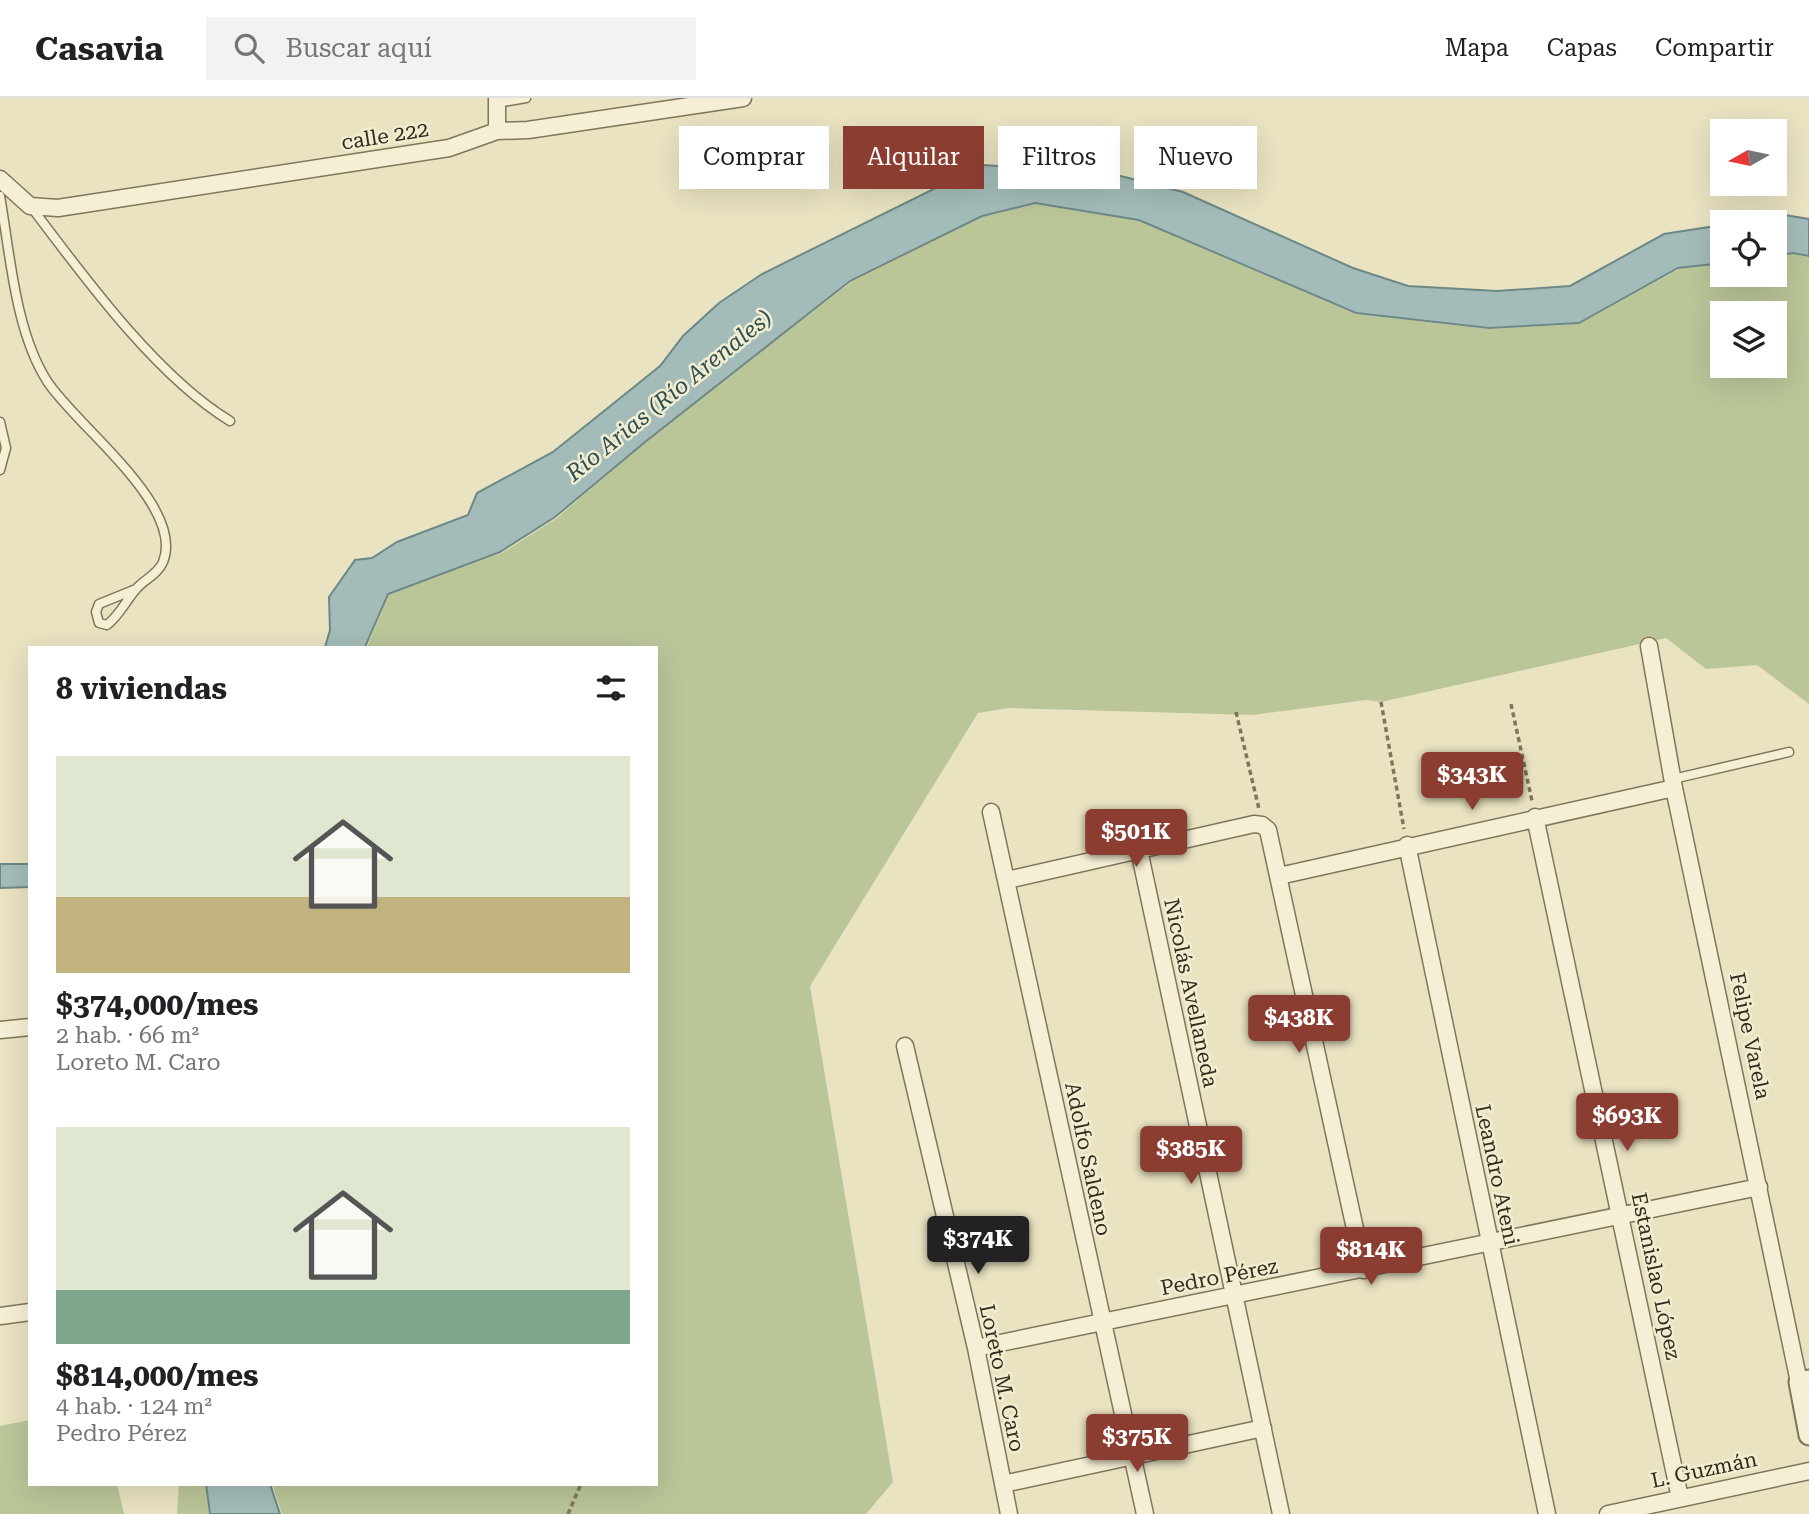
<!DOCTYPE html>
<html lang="es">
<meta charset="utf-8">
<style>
body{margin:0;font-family:"Roboto Serif",serif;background:#f2f2f2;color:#202124;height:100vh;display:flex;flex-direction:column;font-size:26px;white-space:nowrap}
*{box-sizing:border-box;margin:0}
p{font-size:23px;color:#757577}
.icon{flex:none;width:38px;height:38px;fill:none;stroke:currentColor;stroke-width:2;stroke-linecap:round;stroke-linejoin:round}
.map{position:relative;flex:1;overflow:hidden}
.panel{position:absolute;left:28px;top:548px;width:630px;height:840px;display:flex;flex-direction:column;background:#fff;border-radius:0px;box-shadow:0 7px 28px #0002}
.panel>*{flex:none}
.top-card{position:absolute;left:679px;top:28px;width:665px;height:63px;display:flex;gap:14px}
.needle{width:46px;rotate:261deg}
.tools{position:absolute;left:1710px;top:21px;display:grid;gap:14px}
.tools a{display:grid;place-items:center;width:77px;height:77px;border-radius:0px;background:#fff;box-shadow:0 7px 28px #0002;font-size:35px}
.price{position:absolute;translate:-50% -60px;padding:0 16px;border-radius:7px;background:#8b3d31;color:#fff;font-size:23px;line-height:46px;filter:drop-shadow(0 2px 4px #0008)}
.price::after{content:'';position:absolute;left:50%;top:42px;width:21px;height:16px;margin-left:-10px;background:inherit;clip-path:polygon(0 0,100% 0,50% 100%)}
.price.current{background:#222;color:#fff}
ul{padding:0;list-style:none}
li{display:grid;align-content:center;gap:14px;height:371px;padding:0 28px}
li span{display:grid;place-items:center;height:217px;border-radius:0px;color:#555}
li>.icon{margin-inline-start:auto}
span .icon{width:126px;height:126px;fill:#fffc;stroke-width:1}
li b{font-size:30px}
h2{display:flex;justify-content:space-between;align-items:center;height:84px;padding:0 28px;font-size:30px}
.tag{padding:0 24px;border-radius:0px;background:#fff;box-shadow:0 7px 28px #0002;font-size:24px;line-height:63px}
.tag.current{background:#8b3d31;color:#fff}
header{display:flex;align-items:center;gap:42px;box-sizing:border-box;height:98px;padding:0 35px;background:#fff;border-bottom:2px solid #e0e0e0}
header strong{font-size:33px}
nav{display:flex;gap:38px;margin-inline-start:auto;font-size:24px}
.search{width:490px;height:63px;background:#f2f2f2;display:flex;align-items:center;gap:18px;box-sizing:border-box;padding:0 24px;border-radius:0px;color:#757577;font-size:26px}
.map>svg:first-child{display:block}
</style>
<header>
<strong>Casavia</strong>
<div class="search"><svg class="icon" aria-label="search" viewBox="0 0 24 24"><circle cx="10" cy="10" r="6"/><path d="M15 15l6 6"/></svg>Buscar aquí</div>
<nav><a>Mapa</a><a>Capas</a><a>Compartir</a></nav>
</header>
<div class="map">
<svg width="1809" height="1416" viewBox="0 0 1809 1416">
<rect width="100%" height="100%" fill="#e9e3c2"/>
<path fill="#bac698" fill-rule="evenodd" d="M1035 106 1138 122 1355 216 1489 231 1579 226 1679 171 1722 165V177H1774L1775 158 1793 156 1809 159V606L1757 567 1706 571 1666 540 1381 604 1366 602 1252 617 1008 610 978 615 810 888 893 1384 866 1416H282L272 1386H656V550L367 549 389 496 502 455 557 420 645 344 851 184 981 119ZM1722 215H1774V268H1722Z
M30 1322V1386H117L124 1416H0V1328Z
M179 1386H205L209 1416H177Z"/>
<path fill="#a4bcb9" stroke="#6c8986" stroke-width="2" d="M982 67 1109 75 1183 94 1353 170 1408 188 1497 193 1570 188 1664 136 1722 127V165L1678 170 1579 225 1489 230 1356 215 1139 122 1035 105 982 118 850 183 645 344 555 419 500 454 388 496 365 549H325L330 532 329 499 355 462 372 460 397 444 468 417 477 395 553 354 660 268 683 238 719 205 762 176Z
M1785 117 1809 121V158L1793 155 1775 158 1774 124H1739Z
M0 766H30V789L0 790Z
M206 1386H270L280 1416H210Z"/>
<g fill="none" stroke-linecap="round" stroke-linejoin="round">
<g stroke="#81755b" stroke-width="11">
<path id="service" d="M497 5 526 0
M0 98C10 155 15 233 47 283 74 326 186 408 163 464 158 476 145 481 137 490 126 502 120 517 107 527L99 525 96 514 99 506 136 491
M32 110C84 179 157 279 230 323
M0 324 6 350 0 372
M1673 681 1789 654"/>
</g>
<g stroke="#81755b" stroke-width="19">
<path id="minor" d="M497 33V0
M0 81 30 108 58 110 449 50 497 33 528 32 743 0
M1649 548 1674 690 1799 1284
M991 714 1145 1416
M1535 719 1680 1400
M1407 747 1547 1416
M1139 752 1281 1416
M1279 778 1674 690
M1007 782 1254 726 1262 727 1268 732 1364 1172
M0 932 30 929
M905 948 976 1250 1009 1416
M0 1218 30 1214
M976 1250 1759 1089
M1003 1386 1263 1330
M1608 1416 1809 1373"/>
</g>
<g stroke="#81755b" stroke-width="23">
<path id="tertiary" d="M1809 1282 1799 1284 1809 1337"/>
</g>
<path stroke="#81755b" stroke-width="3.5" stroke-dasharray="5 3.5" stroke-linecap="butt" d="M1381 604 1404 731
M1511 606 1532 703
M1236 614 1259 711
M568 1416 581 1386"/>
<use href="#service" stroke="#f5f0d5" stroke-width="8"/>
<use href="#minor" stroke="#f5f0d5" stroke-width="16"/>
<use href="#tertiary" stroke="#f5f0d5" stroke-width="19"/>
</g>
<g text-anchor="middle" stroke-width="5" stroke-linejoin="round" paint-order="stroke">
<g font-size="21" fill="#332b1e" stroke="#f1edd1">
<text transform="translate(385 38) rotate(-9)" y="7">calle 222</text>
<text transform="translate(1191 895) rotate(78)" y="7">Nicolás Avellaneda</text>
<text transform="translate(1750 938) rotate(78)" y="7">Felipe Varela</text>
<text transform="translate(1088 1061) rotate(78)" y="7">Adolfo Saldeno</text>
<text transform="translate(1497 1077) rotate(78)" y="7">Leandro Ateni</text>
<text transform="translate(1656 1178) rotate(78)" y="7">Estanislao López</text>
<text transform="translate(1219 1179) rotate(-11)" y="7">Pedro Pérez</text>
<text transform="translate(1002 1280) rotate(78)" y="7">Loreto M. Caro</text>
<text transform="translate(1704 1372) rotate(-12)" y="7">L. Guzmán</text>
</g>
<g font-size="23" font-style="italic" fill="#2f4e51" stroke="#f1edd1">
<text transform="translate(669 297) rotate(-39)" y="8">Río Arias (Río Arenales)</text>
</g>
</g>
</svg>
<div class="tools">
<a><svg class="needle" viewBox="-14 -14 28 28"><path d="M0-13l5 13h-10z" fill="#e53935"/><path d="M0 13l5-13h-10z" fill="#757577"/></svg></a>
<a><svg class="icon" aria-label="locate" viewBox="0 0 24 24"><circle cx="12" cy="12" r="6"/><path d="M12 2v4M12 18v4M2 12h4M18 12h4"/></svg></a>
<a><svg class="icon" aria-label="layers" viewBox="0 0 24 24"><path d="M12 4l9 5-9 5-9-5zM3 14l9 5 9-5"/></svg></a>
</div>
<b class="price" style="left:1472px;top:714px">$343K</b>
<b class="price" style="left:1136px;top:771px">$501K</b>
<b class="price" style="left:1299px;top:957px">$438K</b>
<b class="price" style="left:1627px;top:1055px">$693K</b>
<b class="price" style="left:1191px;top:1088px">$385K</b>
<b class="price current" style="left:978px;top:1178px">$374K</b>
<b class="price" style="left:1371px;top:1189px">$814K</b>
<b class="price" style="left:1137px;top:1376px">$375K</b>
<div class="top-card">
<a class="tag">Comprar</a>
<a class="tag current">Alquilar</a>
<a class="tag">Filtros</a>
<a class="tag">Nuevo</a>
</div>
<section class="panel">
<h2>8 viviendas<svg class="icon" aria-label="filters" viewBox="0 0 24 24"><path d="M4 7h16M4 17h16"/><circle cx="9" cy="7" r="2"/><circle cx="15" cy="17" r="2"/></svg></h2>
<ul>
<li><span style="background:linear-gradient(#dfe7d0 65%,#c2b280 0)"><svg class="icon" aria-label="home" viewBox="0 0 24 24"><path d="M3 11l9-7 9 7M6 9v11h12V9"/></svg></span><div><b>$374,000/mes</b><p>2 hab. · 66 m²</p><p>Loreto M. Caro</p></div></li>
<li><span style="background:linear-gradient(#dfe7d0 75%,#7fa58c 0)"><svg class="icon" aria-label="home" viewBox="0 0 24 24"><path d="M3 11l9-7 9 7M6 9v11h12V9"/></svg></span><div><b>$814,000/mes</b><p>4 hab. · 124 m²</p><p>Pedro Pérez</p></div></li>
</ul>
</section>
</div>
